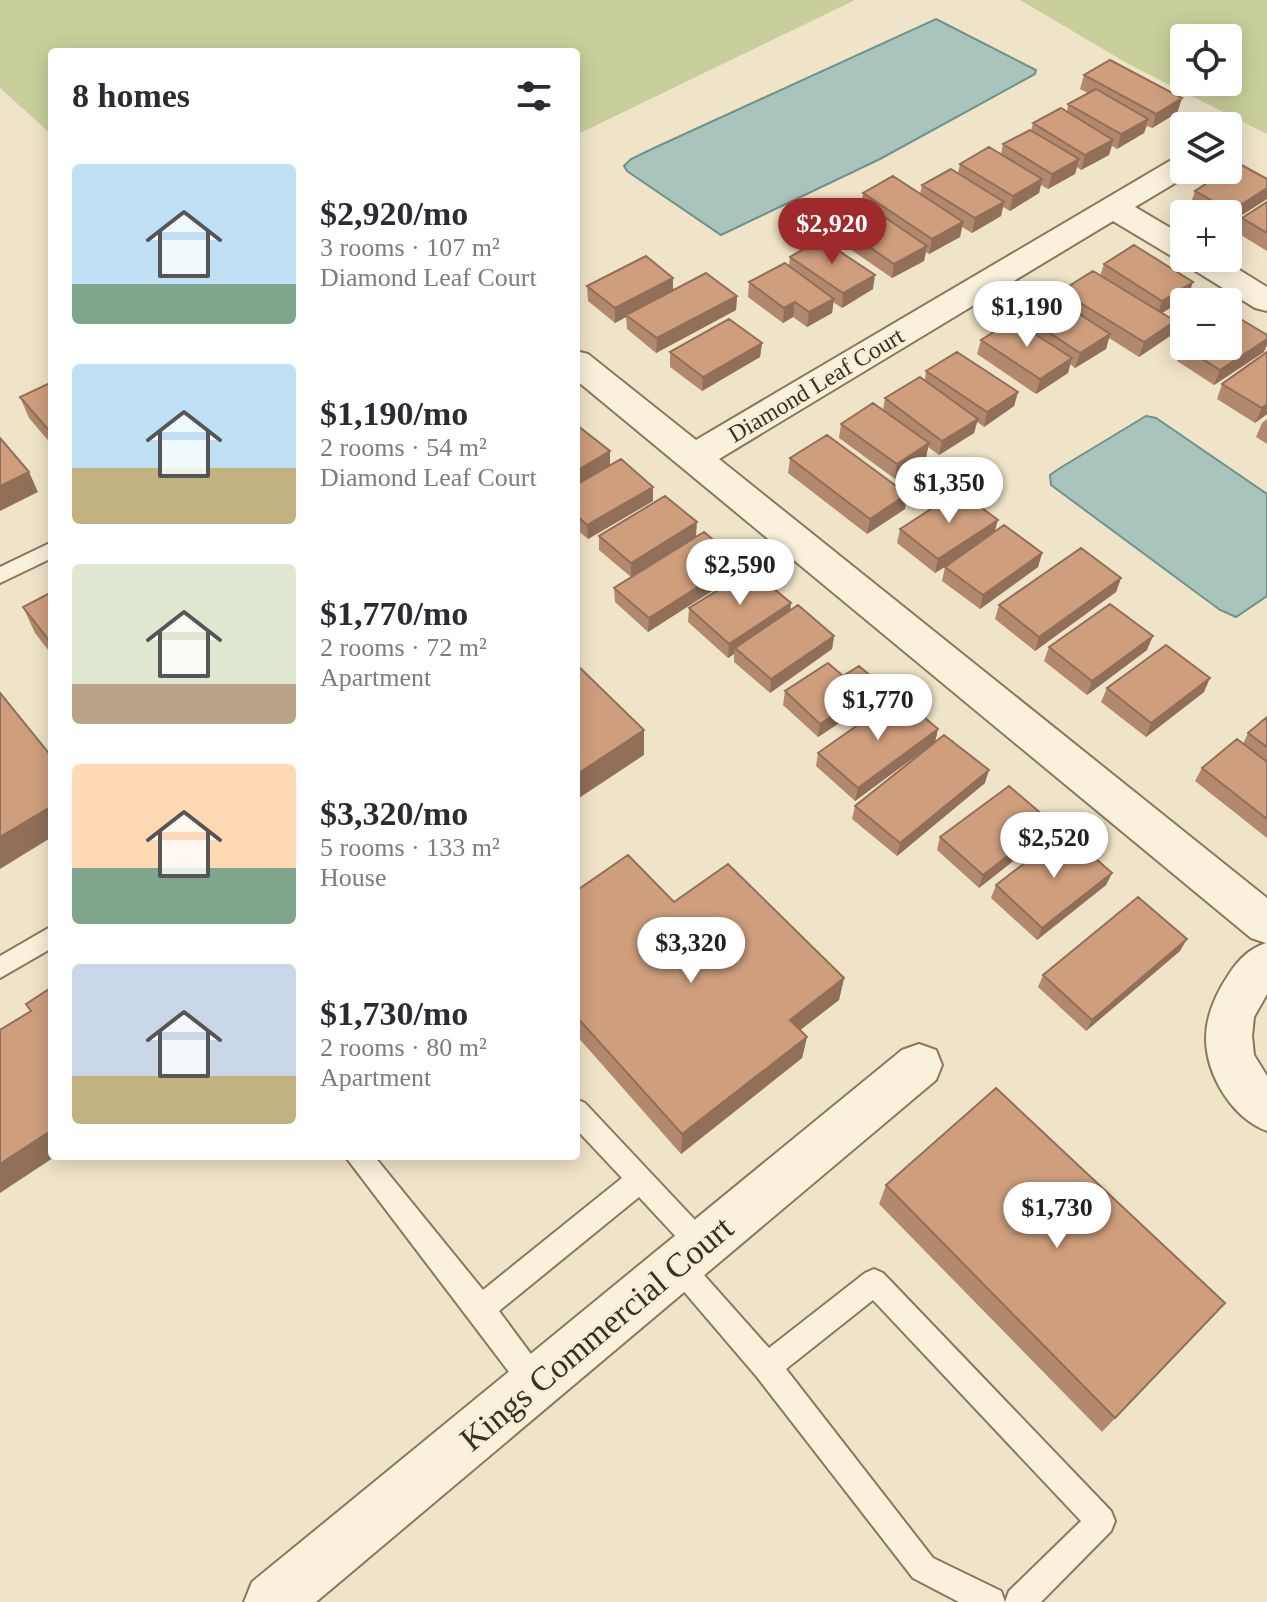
<!DOCTYPE html>
<meta charset="utf-8">
<style>
body{margin:0;font-family:Georgia,serif;background:#f2f2f3;color:#2b2b33;height:100vh;display:flex;flex-direction:column;font-size:30px;white-space:nowrap}
*{box-sizing:border-box;margin:0}
p{font-size:26px;color:#7c7c81}
.icon{flex:none;width:44px;height:44px;fill:none;stroke:currentColor;stroke-width:2;stroke-linecap:round;stroke-linejoin:round}
.map{position:relative;flex:1;overflow:hidden}
.sheet{position:absolute;left:48px;top:48px;width:532px;height:1112px;display:flex;flex-direction:column;background:#fff;border-radius:8px;box-shadow:0 4px 20px #0003}
.sheet>*{flex:none}
.fabs{position:absolute;left:1170px;top:24px;display:grid;gap:16px}
.fabs a{display:grid;place-items:center;width:72px;height:72px;border-radius:8px;background:#fff;box-shadow:0 4px 20px #0003;font-size:40px}
.price{position:absolute;translate:-50% -68px;padding:0 18px;border-radius:28px;background:#fff;color:#222;font-size:26px;line-height:52px;filter:drop-shadow(0 2px 4px #0008)}
.price::after{content:'';position:absolute;left:50%;top:48px;width:24px;height:18px;margin-left:-12px;background:inherit;clip-path:polygon(0 0,100% 0,50% 100%)}
.price.selected{background:#9e2a2b;color:#fff}
ul{padding:0;list-style:none}
li{display:flex;align-items:center;gap:24px;height:200px;padding:0 24px}
li span{display:grid;place-items:center;flex:none;width:224px;height:160px;border-radius:8px;color:#555}
li>.icon{margin-inline-start:auto}
span .icon{width:96px;height:96px;fill:#fffc;stroke-width:1}
li b{font-size:34px}
h2{display:flex;justify-content:space-between;align-items:center;height:96px;padding:0 24px;font-size:34px}
.map>svg:first-child{display:block}
</style>
<div class="map">
<svg width="1267" height="1602" viewBox="0 0 1267 1602">
<rect width="100%" height="100%" fill="#f0e4c8"/>
<path fill="#c9cf9b" fill-rule="evenodd" d="M0 0H855L576 135V52H52V135L0 88Z
M1020 0H1267V134L1130 65ZM1184 38H1228V82H1184Z"/>
<path fill="#a9c4bc" stroke="#6f938a" stroke-width="2" d="M936 19 1036 70 1035 74 880 159 721 235 627 171 624 166 631 159 654 148Z
M1146 416 1156 418 1267 494V596L1236 617 1220 610 1051 485 1050 475 1060 468Z"/>
<g fill="none" stroke-linecap="round" stroke-linejoin="round">
<g stroke="#8d765c" stroke-width="4">
<path id="lane" d="M52 542V558L0 583V567Z
M52 926V948L0 978V956Z
M576 1099 585 1103 710 1236 714 1245 710 1254 701 1258 692 1254 639 1197 499 1311 545 1373 549 1383 545 1393 535 1397 525 1393 345 1156H374L483 1290 622 1178 576 1129Z
M678 1252 687 1256 769 1348 865 1273 874 1269 883 1273 1111 1511 1115 1521 1111 1531 1041 1602H1005L1009 1591 1081 1521 873 1300 786 1369 933 1558 1001 1591 1005 1602H959L913 1578 757 1377 669 1274 665 1265 669 1256Z"/>
</g>
<g stroke="#8d765c" stroke-width="4">
<path id="street" d="M1184 156V170L1195 171 1135 207 1184 236V258H1220L1267 287V311L1255 308 1186 265 1182 259 1173 257 1113 221 719 459 1267 898V994L1254 1017 1252 1036 1254 1055 1267 1076V1131C1232 1118 1206 1075 1206 1038 1206 1015 1217 992 1229 974 1239 959 1249 949 1266 943L1251 938 576 380V351L588 354 696 440 1173 159Z
M919 1044 936 1050 942 1065 936 1080 316 1602H244L252 1582 902 1050Z"/>
</g>
<use href="#lane" fill="#faf1dc" fill-rule="evenodd"/>
<use href="#street" fill="#faf1dc" fill-rule="evenodd"/>
</g>
<path fill="#b2896c" d="M1084 75 1182 98 1177 113 1152 128 1147 126 1144 133 1117 149 1112 146 1109 155 1081 170 1077 167 1075 174 1048 189 1041 185 1039 193 1010 211 1003 207 1001 216 972 233 962 227 960 237 929 254 926 252 924 261 892 278 840 242 842 228 869 213 861 207 863 193 920 194 922 185 958 173 960 164 1001 154 1003 144 1031 131 1033 123 1067 112 1068 104 1088 93 1080 89Z
M1267 179V199L1228 224V214H1204L1190 206 1195 191Z
M1267 202V251L1236 232 1242 218Z
M790 257 873 289 842 308 833 302 832 313 807 327 793 317 783 323 748 297 749 282 789 266Z
M1104 264 1188 297 1162 313 1175 321 1170 336 1139 357 1109 338 1106 349 1075 368 1070 364 1068 373 1036 394 977 354 981 340 1018 323 1020 313 1059 301 1061 291 1100 276Z
M673 278V290L737 296 736 310 656 353 627 329 626 317 615 323 588 301 587 286Z
M762 343 760 357 702 391 670 367V352Z
M1182 346 1264 352 1214 385 1177 361Z
M1267 352V414L1255 423 1217 399 1222 384Z
M926 371 1018 392 1014 406 984 427 977 422 974 433 939 455 928 447 926 457 895 479 839 438 841 424 883 410 885 398 925 380Z
M52 382V445L29 418 20 397Z
M1267 419V444L1256 437 1262 423Z
M576 427 610 466 653 487V501L588 539 576 529Z
M790 458 905 509 867 534 788 473Z
M697 522 631 577 599 550V536Z
M900 529 994 532 1042 553 1038 567 980 609 942 581 945 567 935 573 897 543Z
M738 561 737 575 648 632 615 602 614 588Z
M1121 578 1116 592 1035 651 995 619 999 605Z
M52 592V655L35 633 23 607Z
M791 603 790 611 834 636 832 649 770 693 734 662V654L728 658 688 622 689 608Z
M1049 647 1147 650 1087 695 1044 661Z
M880 684 877 698 818 737 783 705 785 691Z
M1107 688 1204 692 1146 737 1101 702Z
M1267 717V838L1195 781 1202 768 1243 744 1248 733Z
M938 729 935 742 985 783 897 856 852 819 855 806 928 747 855 801 816 766 818 753Z
M1046 835 979 888 937 850 940 837Z
M1112 873 1106 885 1037 940 991 898 996 885Z
M576 891 674 902 844 978 839 1000 800 1030 807 1037 802 1058 681 1154 576 1035Z
M1180 951 1086 1031 1038 987 1043 975Z
M886 1185 1225 1303 1102 1432 879 1204Z"/>
<path fill="#916f58" d="M1182 98 1177 113 1152 128 1156 114Z
M1148 119 1144 133 1117 149 1121 134Z
M1113 140 1109 155 1081 170 1085 155Z
M1079 159 1075 174 1048 189 1052 174Z
M1042 179 1039 193 1010 211 1013 196Z
M1267 188V199L1228 224V219L1231 211Z
M1004 202 1001 216 972 233 975 218Z
M578 206V221L576 222V207Z
M963 222 960 237 929 254 932 239Z
M927 246 924 261 892 278 894 264Z
M875 275 873 289 842 308 843 293Z
M673 278V292L626 315V317L615 323V308Z
M1193 282 1188 297 1157 316 1162 301Z
M737 296 736 310 656 353 657 338Z
M834 299 832 313 807 327 809 312Z
M795 302 793 317 783 323 784 308Z
M1175 321 1170 336 1139 357 1144 342Z
M1110 334 1106 349 1075 368 1080 353Z
M1267 339V345L1264 352 1214 385 1220 370Z
M762 343 760 357 702 391 703 377Z
M1072 358 1068 373 1036 394 1040 379Z
M1018 392 1014 406 984 427 987 412Z
M1267 404V414L1255 423 1262 408Z
M978 419 974 433 939 455 942 441Z
M929 443 926 457 895 479 897 464Z
M610 451V466L576 486V471Z
M29 472 38 492 0 511V486Z
M653 487V501L588 539 587 525Z
M907 494 905 509 867 534 870 519Z
M998 520 994 534 935 573 938 559Z
M697 522 696 537 631 577V563Z
M1042 553 1038 567 980 609 983 595Z
M738 561 737 575 648 632 649 618Z
M1121 578 1116 592 1035 651 1039 637Z
M791 603 789 617 735 648 734 654 728 658 729 644Z
M834 636 832 649 770 693 771 679Z
M1153 636 1147 650 1087 695 1092 681Z
M1210 678 1204 692 1146 737 1151 723Z
M880 684 877 698 818 737 820 724Z
M938 729 935 742 855 801 858 788Z
M644 730V755L576 800V775Z
M989 770 985 783 897 856 900 843Z
M52 806V837L0 869V837Z
M1051 822 1046 835 979 888 983 875Z
M1112 873 1106 885 1037 940 1042 928Z
M1187 939 1180 951 1086 1031 1092 1020Z
M844 978 839 1000 786 1041 790 1020Z
M807 1037 802 1058 681 1154 682 1134Z
M52 1130V1156H56L0 1193V1164Z"/>
<path fill="#cf9f7d" stroke="#916f58" stroke-width="2" d="M1110 60 1182 98 1156 114 1084 75Z
M1096 89 1148 119 1121 134 1068 104Z
M1061 108 1113 140 1085 155 1033 123Z
M1030 130 1079 159 1052 174 1003 144Z
M989 147 1042 179 1013 196 960 164Z
M1238 163 1267 179V188L1231 211 1195 191Z
M951 169 1004 202 975 218 922 185Z
M893 176 963 222 932 239 863 193Z
M1267 202V233L1242 218Z
M874 210 927 246 894 264 842 228Z
M821 239 875 275 843 293 790 257Z
M1134 245 1193 282 1162 301 1104 264Z
M646 256 673 278 615 308 587 286Z
M785 263 834 299 809 312 795 302 784 308 749 282Z
M1093 271 1175 321 1144 342 1061 291Z
M706 273 737 296 657 338 626 315Z
M1050 295 1110 334 1080 353 1020 313Z
M1232 314 1267 335V339L1220 370 1182 346 1184 345V346H1228V316Z
M729 319 762 343 703 377 670 352Z
M1013 320 1072 358 1040 379 981 340Z
M957 352 1018 392 987 412 926 371Z
M1267 352V404L1262 408 1222 384Z
M920 377 978 419 942 441 885 398Z
M52 382V434L20 397Z
M873 403 929 443 897 464 841 424Z
M578 426 610 451 576 471V427Z
M827 435 907 494 870 519 790 458Z
M0 438 29 472 0 486Z
M621 459 653 487 587 525 576 515V485Z
M959 491 998 520 938 559 900 529Z
M665 496 697 522 631 563 599 536Z
M1004 525 1042 553 983 595 945 567Z
M704 532 738 561 649 618 614 588Z
M1081 548 1121 578 1039 637 999 605Z
M751 570 791 603 729 644 689 608Z
M52 592V644L23 607Z
M1110 604 1153 636 1092 681 1049 647Z
M798 605 834 636 771 679 735 648Z
M1166 645 1210 678 1151 723 1107 688Z
M828 663 843 676 859 666 880 684 820 724 785 691Z
M576 664 644 730 576 775Z
M0 693 52 757V806L0 837Z
M899 696 938 729 858 788 818 753Z
M1267 717V747L1248 733Z
M944 735 989 770 900 843 855 806Z
M1237 739 1267 762V819L1202 768Z
M1009 786 1051 822 983 875 940 837Z
M1065 832 1112 873 1042 928 996 885Z
M628 855 674 902 728 864 844 978 790 1020 807 1037 682 1134 576 1016V891Z
M1138 897 1187 939 1092 1020 1043 975Z
M52 987V1130L0 1164V1030L31 1011 26 1004Z
M996 1088 1225 1303 1115 1418 886 1185Z"/>
<g text-anchor="middle" stroke-width="6" stroke-linejoin="round" paint-order="stroke">
<g font-size="24" fill="#3d2e20" stroke="#f7eed8">
<text transform="translate(816 385) rotate(-31)" y="8">Diamond Leaf Court</text>
</g>
<g font-size="34" fill="#3d2e20" stroke="#f7eed8">
<text transform="translate(596 1333) rotate(-40)" y="12">Kings Commercial Court</text>
</g>
</g>
</svg>
<div class="fabs">
<a><svg class="icon" aria-label="locate" viewBox="0 0 24 24"><circle cx="12" cy="12" r="6"/><path d="M12 2v4M12 18v4M2 12h4M18 12h4"/></svg></a>
<a><svg class="icon" aria-label="layers" viewBox="0 0 24 24"><path d="M12 4l9 5-9 5-9-5zM3 14l9 5 9-5"/></svg></a>
<a>+</a>
<a>−</a>
</div>
<b class="price selected" style="left:832px;top:266px">$2,920</b>
<b class="price" style="left:1027px;top:349px">$1,190</b>
<b class="price" style="left:949px;top:525px">$1,350</b>
<b class="price" style="left:740px;top:607px">$2,590</b>
<b class="price" style="left:878px;top:742px">$1,770</b>
<b class="price" style="left:1054px;top:880px">$2,520</b>
<b class="price" style="left:691px;top:985px">$3,320</b>
<b class="price" style="left:1057px;top:1250px">$1,730</b>
<section class="sheet">
<h2>8 homes<svg class="icon" aria-label="filters" viewBox="0 0 24 24"><path d="M4 7h16M4 17h16"/><circle cx="9" cy="7" r="2"/><circle cx="15" cy="17" r="2"/></svg></h2>
<ul>
<li><span style="background:linear-gradient(#bfe0f5 75%,#7fa58c 0)"><svg class="icon" aria-label="home" viewBox="0 0 24 24"><path d="M3 11l9-7 9 7M6 9v11h12V9"/></svg></span><div><b>$2,920/mo</b><p>3 rooms · 107 m²</p><p>Diamond Leaf Court</p></div></li>
<li><span style="background:linear-gradient(#bfe0f5 65%,#c2b280 0)"><svg class="icon" aria-label="home" viewBox="0 0 24 24"><path d="M3 11l9-7 9 7M6 9v11h12V9"/></svg></span><div><b>$1,190/mo</b><p>2 rooms · 54 m²</p><p>Diamond Leaf Court</p></div></li>
<li><span style="background:linear-gradient(#dfe7d0 75%,#b9a48a 0)"><svg class="icon" aria-label="home" viewBox="0 0 24 24"><path d="M3 11l9-7 9 7M6 9v11h12V9"/></svg></span><div><b>$1,770/mo</b><p>2 rooms · 72 m²</p><p>Apartment</p></div></li>
<li><span style="background:linear-gradient(#ffd9b3 65%,#7fa58c 0)"><svg class="icon" aria-label="home" viewBox="0 0 24 24"><path d="M3 11l9-7 9 7M6 9v11h12V9"/></svg></span><div><b>$3,320/mo</b><p>5 rooms · 133 m²</p><p>House</p></div></li>
<li><span style="background:linear-gradient(#c9d6e8 70%,#c2b280 0)"><svg class="icon" aria-label="home" viewBox="0 0 24 24"><path d="M3 11l9-7 9 7M6 9v11h12V9"/></svg></span><div><b>$1,730/mo</b><p>2 rooms · 80 m²</p><p>Apartment</p></div></li>
</ul>
</section>
</div>
